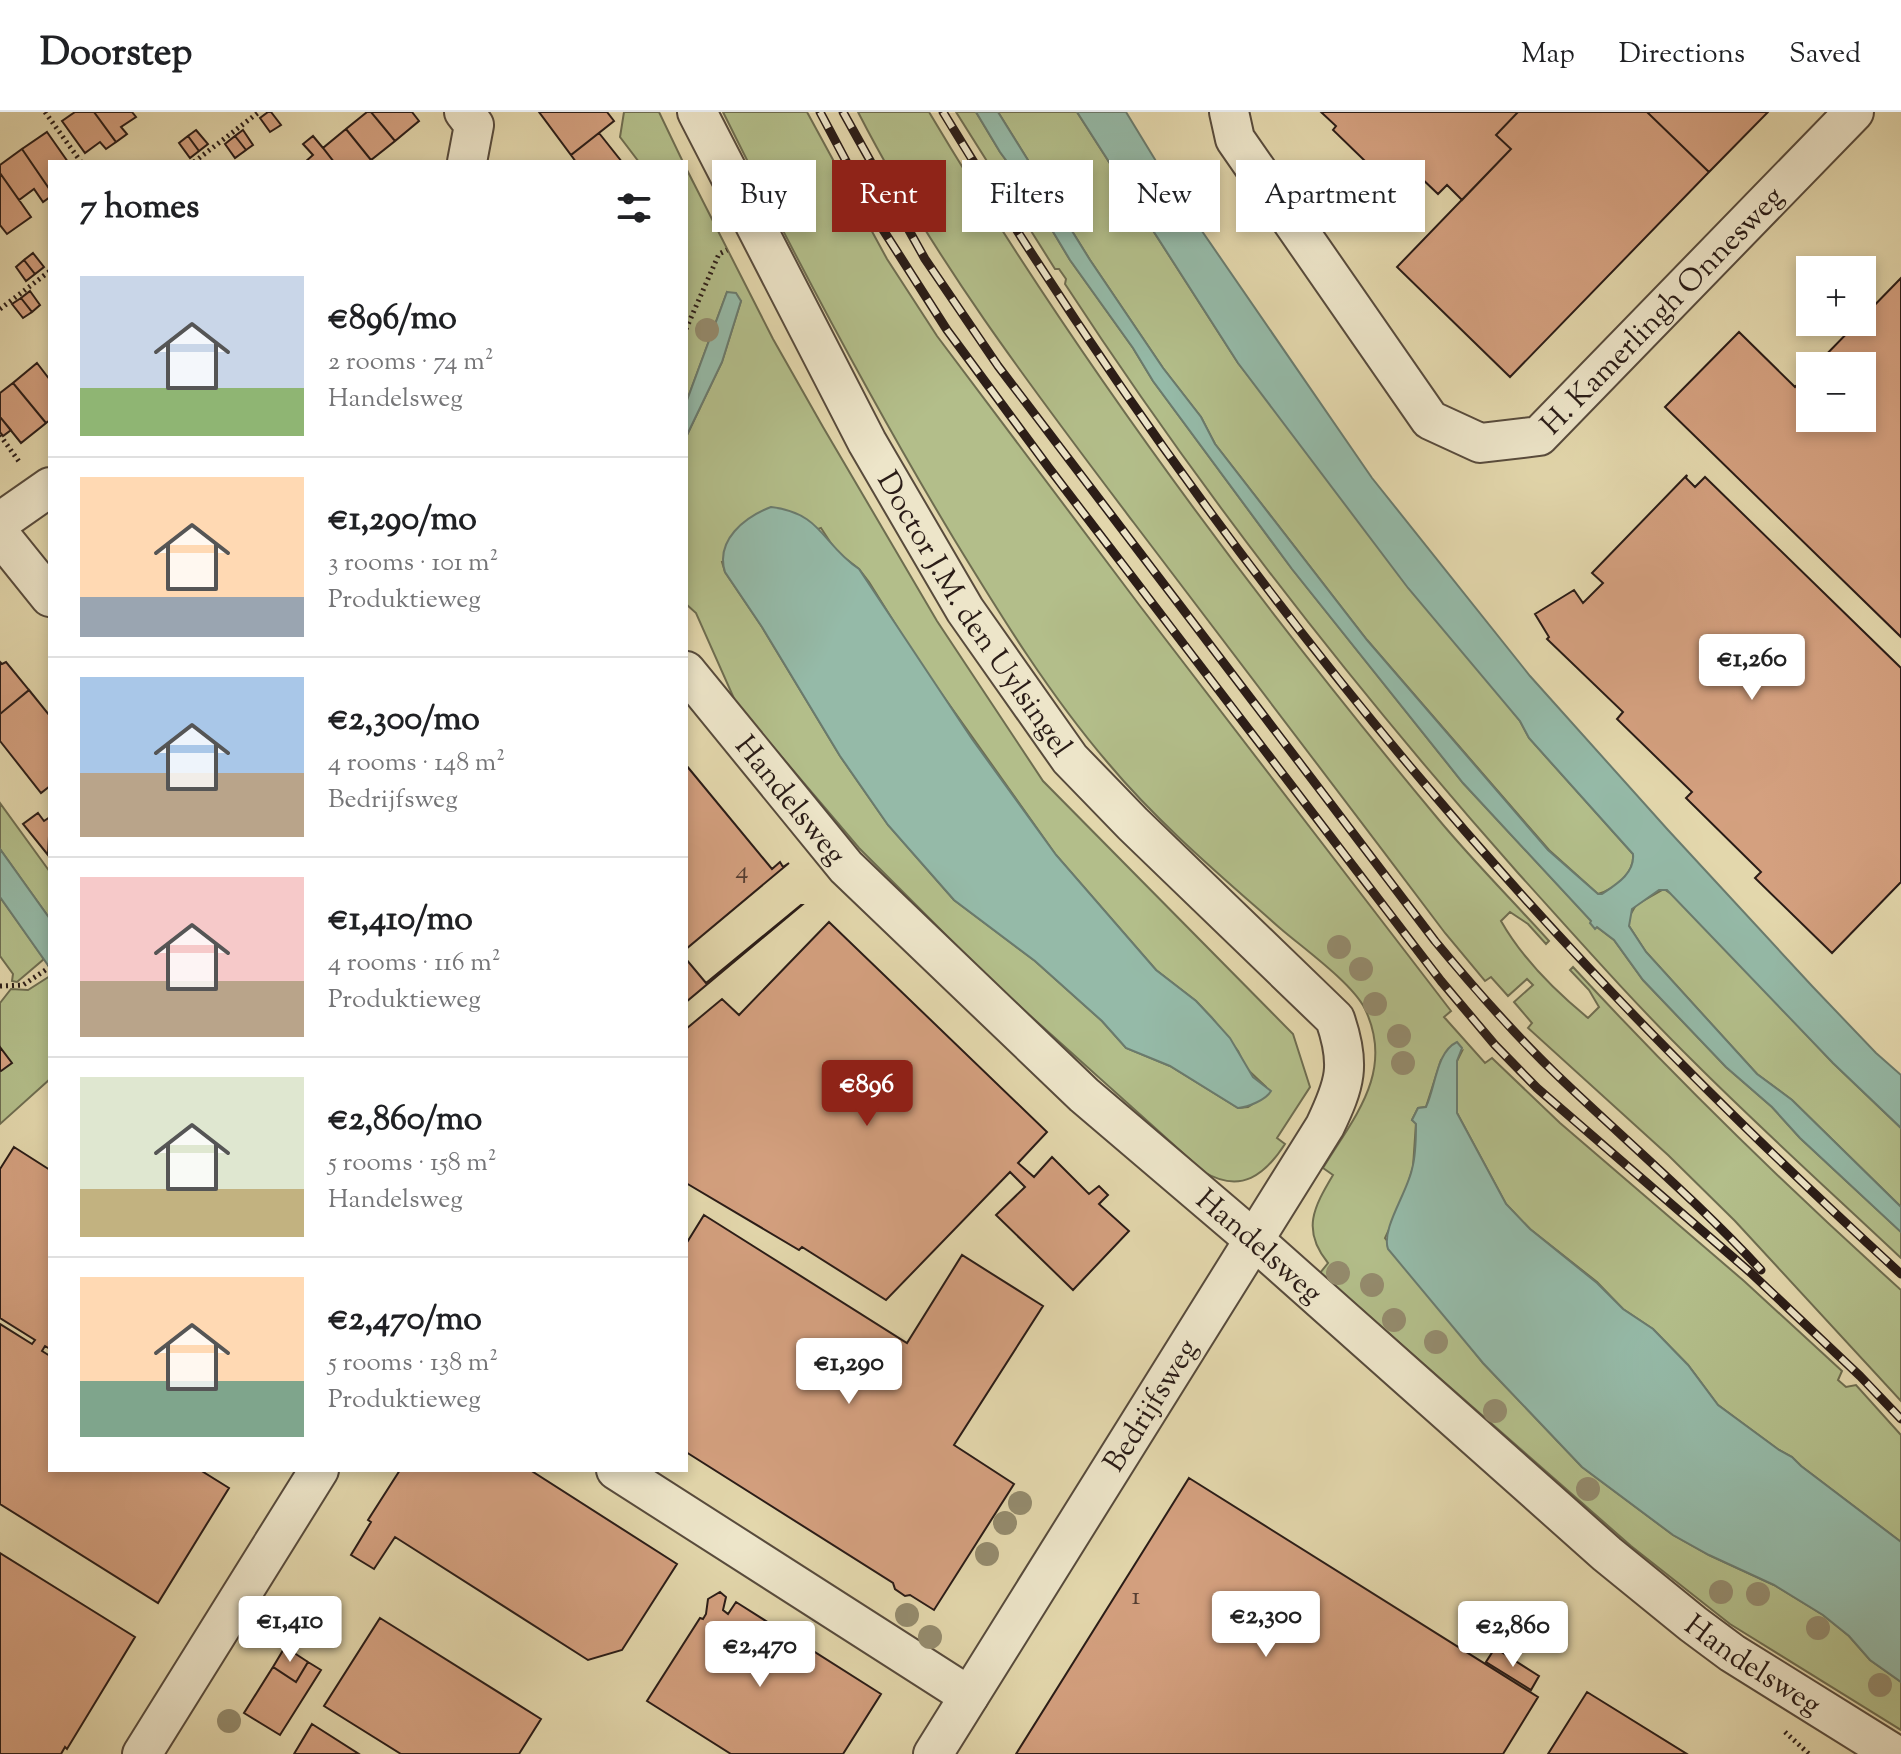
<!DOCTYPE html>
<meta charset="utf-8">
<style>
body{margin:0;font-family:"Sorts Mill Goudy",serif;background:#f6f6f6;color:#202124;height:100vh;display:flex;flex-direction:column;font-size:30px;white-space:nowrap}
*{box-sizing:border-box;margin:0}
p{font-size:26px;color:#757577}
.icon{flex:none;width:44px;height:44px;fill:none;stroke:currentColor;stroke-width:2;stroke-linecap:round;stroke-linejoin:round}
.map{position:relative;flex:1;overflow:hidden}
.panel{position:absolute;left:48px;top:48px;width:640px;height:1312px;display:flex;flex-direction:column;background:#fff;border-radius:0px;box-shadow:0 4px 12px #0003}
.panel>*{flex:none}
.banner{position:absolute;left:712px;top:48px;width:760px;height:72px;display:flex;gap:16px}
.controls{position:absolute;left:1796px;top:144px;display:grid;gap:16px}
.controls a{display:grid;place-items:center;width:80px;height:80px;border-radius:0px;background:#fff;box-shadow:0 4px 12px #0003;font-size:40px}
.price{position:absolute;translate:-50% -68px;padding:0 18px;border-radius:8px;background:#fff;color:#222;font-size:26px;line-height:52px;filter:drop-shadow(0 2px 4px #0008)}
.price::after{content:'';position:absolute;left:50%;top:48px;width:24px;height:18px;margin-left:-12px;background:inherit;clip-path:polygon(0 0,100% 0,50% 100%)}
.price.current{background:#8f2418;color:#fff}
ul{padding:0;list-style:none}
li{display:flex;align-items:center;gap:24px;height:200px;padding:0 32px}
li+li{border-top:2px solid #e0e0e0}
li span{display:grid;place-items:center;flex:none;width:224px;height:160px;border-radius:0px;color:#555}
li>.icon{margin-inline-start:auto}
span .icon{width:96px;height:96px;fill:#fffc;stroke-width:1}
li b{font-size:34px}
h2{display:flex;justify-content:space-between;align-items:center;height:96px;padding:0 32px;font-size:34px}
.tag{padding:0 28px;border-radius:0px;background:#fff;box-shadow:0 4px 12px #0003;font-size:28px;line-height:72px}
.tag.current{background:#8f2418;color:#fff}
header{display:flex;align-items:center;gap:48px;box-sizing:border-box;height:112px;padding:0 40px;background:#fff;border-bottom:2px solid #e0e0e0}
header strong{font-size:38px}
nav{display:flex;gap:44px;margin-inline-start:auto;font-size:28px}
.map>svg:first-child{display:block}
</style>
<header>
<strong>Doorstep</strong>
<nav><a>Map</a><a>Directions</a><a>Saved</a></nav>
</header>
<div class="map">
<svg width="1901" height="1642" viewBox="0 0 1901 1642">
<rect width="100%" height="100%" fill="#e3d7ac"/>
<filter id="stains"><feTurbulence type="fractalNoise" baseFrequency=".0025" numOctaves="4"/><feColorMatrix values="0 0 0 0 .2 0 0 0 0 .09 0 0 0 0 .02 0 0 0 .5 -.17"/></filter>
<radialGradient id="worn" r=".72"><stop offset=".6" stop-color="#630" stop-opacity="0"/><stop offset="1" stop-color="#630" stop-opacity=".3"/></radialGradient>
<path fill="#b3be8a" stroke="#6e6d50" stroke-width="2" fill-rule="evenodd" d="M624 0H659L683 50H639L620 25Z
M723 0H807L887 147 937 224 1140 494 1451 899 1444 905 1485 951 1492 946 1560 1011 1744 1169 1842 1259 1838 1268 1846 1275 1856 1273 1901 1323V1430L1801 1354 1792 1345 1779 1338 1718 1293 1688 1253 1653 1217 1623 1197 1597 1170 1530 1117 1506 1092 1457 1001V949L1462 939 1441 948 1426 995 1418 996 1412 1008 1416 1011 1413 1055 1404 1085 1385 1126 1483 1251 1582 1355 1673 1423 1709 1443 1774 1473 1823 1503 1849 1524 1870 1548 1901 1570V1618L1730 1512 1631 1434 1320 1161 1328 1151C1301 1118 1314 1095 1333 1063L1323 1056C1354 1005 1395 960 1365 897 1352 871 1303 836 1281 817 1221 764 1159 712 1108 651 1049 582 1001 504 954 427 870 288 795 145 723 0Z
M858 0H929C1078 250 1253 485 1439 708 1474 750 1513 789 1549 829L1546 832 1528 812 1510 800 1501 809C1522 846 1555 879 1588 906L1599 895 1589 878 1570 858 1573 855C1677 968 1787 1075 1901 1178V1289L1735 1109 1668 1043 1528 916 1532 911 1514 890 1533 873 1527 867 1508 884 1491 865 1485 869 1445 821C1342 684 1238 548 1134 411 1034 279 934 148 858 0Z
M956 0H976L1000 40 1028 78 1070 148 1133 236 1153 269 1292 457 1463 671 1597 815 1614 828 1643 868 1726 955 1772 995 1800 1026 1901 1120V1146C1832 1081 1761 1017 1694 950 1633 890 1576 825 1518 761 1354 576 1200 379 1065 172L1066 167 1059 157H1055Z
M998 0H1077L1238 251 1520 609 1529 626 1633 742C1635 761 1615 777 1598 782L1549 738 1367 528 1215 332 1201 305 1163 256 1090 148Z
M686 56 773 227 823 315 937 509 1043 669 1293 922 1310 975 1277 1026 1285 1032C1265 1063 1241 1082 1204 1060L995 872 859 736 736 591 696 501 686 492V325L722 250 741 189 727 180 686 291ZM821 416 836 439 859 457 869 470 919 550 1056 743 1156 858 1196 889 1212 906 1238 939 1246 956 1266 975 1265 984 1248 995 1238 996 1170 954 1126 936 1102 909 1035 849 954 788 888 713 840 644 762 515 725 460 722 450Z
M0 691 50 760V807L0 737Z
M1664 777 1677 786 1833 951 1901 1016V1095L1792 988 1757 962 1646 840 1629 814V805L1636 793Z
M0 785 44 847 17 870 12 869 13 862 0 844Z
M50 864V967L0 1012V891L11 877 28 878Z"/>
<path fill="#95baa8" stroke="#6a7b6e" stroke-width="2" d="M976 0H998L1090 148 1163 256 1201 305 1215 332 1367 528 1548 738 1598 782H1602C1617 772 1635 761 1633 742L1529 626 1520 609 1408 476 1238 251 1077 0H1126L1173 77 1372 366 1530 564 1668 718 1812 874 1876 941 1901 963V1016L1833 951 1667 778H1659L1632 797 1629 814 1646 840 1757 962 1792 988 1901 1095V1120L1800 1026 1772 995 1726 955 1643 868 1614 828 1597 815 1595 817 1590 811 1591 809 1463 671 1292 457 1153 269 1133 236 1070 148 1028 78 1000 40Z
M727 180 736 181 741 189 722 250 686 325V291Z
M771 395C822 401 822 432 859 457L972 627 1056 743 1156 858 1196 889 1212 906 1230 926 1253 965 1271 979C1266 988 1248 995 1238 996L1170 954 1126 936 1102 909 1035 849 954 788 888 713 840 644 762 515 725 460C715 428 745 405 771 395Z
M0 737 50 807V856L0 785Z
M1457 930 1462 936 1457 949V1001L1506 1092 1530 1117 1597 1171 1623 1197 1653 1217 1688 1253 1718 1293 1779 1338 1792 1345 1801 1354 1901 1430V1570L1870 1548 1849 1524 1823 1503 1774 1473 1709 1443 1673 1423 1582 1355 1483 1251 1388 1137C1381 1117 1407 1081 1412 1057 1416 1043 1416 1027 1416 1012L1412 1008 1418 996 1426 995C1436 974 1436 940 1457 930Z"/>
<path fill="#d4a07f" stroke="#2a1c17" stroke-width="2" d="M75 0H94L116 30 106 37 100 30 85 41 62 9Z
M94 0H132L136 5 121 15 127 22 116 30Z
M268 0H271L281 13 270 20 260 6Z
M367 0H371L395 29 371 48 346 17Z
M371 0H412L419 9 395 29Z
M539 0H607L614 9 571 43Z
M1321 0H1518L1496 23 1511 37 1462 88 1447 73 1438 82 1417 62 1399 82 1333 18 1336 14Z
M1518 0H1647L1709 60 1510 265 1397 155 1511 37 1496 23Z
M1647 0H1768L1709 60Z
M346 17 371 48 369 50H334L323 36Z
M196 18 208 32 199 39 188 24Z
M243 18 253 33 246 38 235 24Z
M47 20 68 50H50V78L22 37Z
M599 21 622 50H576L571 43Z
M188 24 199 39 190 46 179 31Z
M235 24 246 38 235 46 225 32Z
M313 24 323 36 334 50H305L313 43 303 32Z
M22 37 50 78V85L43 90 34 77 19 88 0 61V53Z
M0 61 31 105 7 122 0 113Z
M33 141 44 155 35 162 24 148Z
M24 148 35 162 26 169 16 155Z
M1901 166V525L1665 295 1739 220 1795 275 1810 260V306H1862V254H1815L1858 210H1862V206Z
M30 179 40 193 32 200 21 186Z
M21 186 32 200 23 206 12 192Z
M37 251 50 268V308L46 311 13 271Z
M13 271 46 311 21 331 0 305V281Z
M0 305 11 318 3 324 0 320Z
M1687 363 1686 366 1695 375 1705 365 1901 556V770L1832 841 1755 766 1761 760 1686 686 1692 680 1617 607 1623 600 1547 527 1549 525 1535 502 1574 478 1583 491 1603 471 1592 461Z
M0 550 2 552 6 550 29 578 0 602Z
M29 578 50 604V674L41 681 0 629V602Z
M686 653 772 757 780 750 783 755 789 751 686 837Z
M38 701 44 709 50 705 48 743 23 712Z
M801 793H802L686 890V847L706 871Z
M829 810 1047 1020 1018 1051 1034 1065 1052 1045 1089 1082 1099 1074 1108 1083 1099 1092 1129 1119 1073 1178 996 1103 1025 1075 1010 1060 886 1188 802 1135 799 1138 686 1071V917L722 887 739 903Z
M0 935 12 951 1 959 0 958Z
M14 1035 50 1058V1237L45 1234 42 1239 50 1244V1358H200L229 1376 158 1491 0 1392V1212L32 1232 35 1228 0 1206V1057Z
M704 1103 907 1231 962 1143 1043 1194 954 1333 1014 1372 934 1498 910 1483 905 1484 895 1477 893 1471 686 1340V1132Z
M400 1358H530L677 1452 622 1538 588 1548 395 1425 374 1457 351 1443 371 1410 368 1408Z
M1189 1366 1538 1585 1503 1642H1016Z
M0 1441 135 1525 67 1637 65 1635 61 1642H0Z
M720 1480 726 1485 723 1498 728 1502 736 1490 881 1582 843 1642H731L647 1589 700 1506 703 1507 706 1502 708 1487Z
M380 1506 541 1607 519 1642H401L324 1594Z
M285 1535 308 1550 296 1570 273 1555Z
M1495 1536 1539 1564 1531 1578 1486 1550Z
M308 1550 321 1558 280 1623 244 1601 273 1555 296 1570Z
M1587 1580 1687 1642H1548Z
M312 1612 359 1642H294Z"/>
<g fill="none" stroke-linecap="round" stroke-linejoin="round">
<g stroke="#584b3c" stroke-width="42">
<g id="street">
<path d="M464 0 474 13 467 50"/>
<path id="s1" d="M697 0 867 330 965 498 1070 647 1133 712 1335 907C1351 953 1345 972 1325 1014L933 1642"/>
<path id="s2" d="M1229 0 1235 27 1430 308 1480 331 1539 324 1854 0"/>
<path d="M0 410 50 375"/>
<path d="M0 423 50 485"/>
<path id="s3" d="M686 559 846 755 1084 983 1253 1127 1607 1442 1693 1512 1732 1541 1894 1642"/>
<path d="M616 1358 969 1584"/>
<path d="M142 1642 319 1358"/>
</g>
</g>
<path stroke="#2a1c17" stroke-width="5" stroke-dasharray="2 4" stroke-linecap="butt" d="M45 0 81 50
M194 50 259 0
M0 197 50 159
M686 217 719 142 727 138
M0 323 20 351
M0 874 23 873 50 855
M1785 1620 1809 1642"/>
<use href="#street" stroke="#ede5c9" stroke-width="38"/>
<g stroke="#2a1c17" stroke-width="9">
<path id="rail" d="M820 0 880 113 947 218 1049 356 1441 869 1495 933 1537 976 1751 1161 1860 1264 1901 1307
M843 0 925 147 998 254 1435 829C1474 876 1514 922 1558 964 1626 1029 1697 1089 1761 1158
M943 0C1128 305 1343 594 1587 854 1687 961 1793 1063 1901 1162"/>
</g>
<use href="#rail" stroke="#ede5c9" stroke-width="6" stroke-dasharray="18" stroke-linecap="butt"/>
</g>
<g fill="#948b6d">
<circle cx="707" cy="218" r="12"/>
<circle cx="1339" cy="835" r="12"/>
<circle cx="1361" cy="857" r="12"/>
<circle cx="1375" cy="892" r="12"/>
<circle cx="1399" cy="924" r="12"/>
<circle cx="1403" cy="951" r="12"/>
<circle cx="1338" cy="1161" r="12"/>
<circle cx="1372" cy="1173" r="12"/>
<circle cx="1394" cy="1208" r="12"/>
<circle cx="1436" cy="1230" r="12"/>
<circle cx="1495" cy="1299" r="12"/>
<circle cx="1588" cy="1377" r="12"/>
<circle cx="1020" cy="1391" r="12"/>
<circle cx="1005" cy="1411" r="12"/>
<circle cx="987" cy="1442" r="12"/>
<circle cx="1721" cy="1480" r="12"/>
<circle cx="1758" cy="1482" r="12"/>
<circle cx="907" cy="1503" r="12"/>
<circle cx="1818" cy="1516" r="12"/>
<circle cx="930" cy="1525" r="12"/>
<circle cx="1880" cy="1573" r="12"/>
<circle cx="229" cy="1609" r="12"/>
</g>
<g text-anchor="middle" stroke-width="6" stroke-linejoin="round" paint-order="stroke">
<g font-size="26" fill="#543d31">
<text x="742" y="766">4</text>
<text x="1136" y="1492">1</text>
</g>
<g font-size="30" fill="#2a1c17" stroke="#ede5c9">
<text dy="10" stroke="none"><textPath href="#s2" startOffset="660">H. Kamerlingh Onnesweg</textPath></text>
<text dy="10" stroke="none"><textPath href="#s1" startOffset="574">Doctor J.M. den Uylsingel</textPath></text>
<text dy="10" stroke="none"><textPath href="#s3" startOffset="166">Handelsweg</textPath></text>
<text dy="10" stroke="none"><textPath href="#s3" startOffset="814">Handelsweg</textPath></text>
<text transform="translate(1150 1293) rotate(-58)" y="10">Bedrijfsweg</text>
<text dy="10" stroke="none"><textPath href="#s3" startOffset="1462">Handelsweg</textPath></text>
</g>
</g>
<rect width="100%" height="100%" filter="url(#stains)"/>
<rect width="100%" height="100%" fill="url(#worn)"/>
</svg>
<div class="controls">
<a>+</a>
<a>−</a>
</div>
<b class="price" style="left:1752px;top:590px">€1,260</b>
<b class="price current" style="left:867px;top:1016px">€896</b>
<b class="price" style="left:849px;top:1294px">€1,290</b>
<b class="price" style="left:1266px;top:1547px">€2,300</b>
<b class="price" style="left:290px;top:1552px">€1,410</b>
<b class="price" style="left:1513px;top:1557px">€2,860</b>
<b class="price" style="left:760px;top:1577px">€2,470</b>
<div class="banner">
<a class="tag">Buy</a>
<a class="tag current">Rent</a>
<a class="tag">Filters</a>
<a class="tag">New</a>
<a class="tag">Apartment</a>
</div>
<section class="panel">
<h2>7 homes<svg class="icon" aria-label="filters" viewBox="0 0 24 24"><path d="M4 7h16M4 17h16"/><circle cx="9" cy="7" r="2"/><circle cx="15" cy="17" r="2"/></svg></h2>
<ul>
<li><span style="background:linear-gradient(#c9d6e8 70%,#8fb573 0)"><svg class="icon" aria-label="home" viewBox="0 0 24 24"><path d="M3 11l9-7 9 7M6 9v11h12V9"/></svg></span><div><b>€896/mo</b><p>2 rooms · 74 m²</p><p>Handelsweg</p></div></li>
<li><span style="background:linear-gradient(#ffd9b3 75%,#9aa5b1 0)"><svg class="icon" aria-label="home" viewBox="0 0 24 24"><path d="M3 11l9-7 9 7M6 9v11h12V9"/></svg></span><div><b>€1,290/mo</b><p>3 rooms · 101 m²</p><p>Produktieweg</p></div></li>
<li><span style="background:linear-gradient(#a9c7e8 60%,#b9a48a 0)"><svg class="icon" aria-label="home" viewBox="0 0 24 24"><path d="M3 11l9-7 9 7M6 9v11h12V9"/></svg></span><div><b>€2,300/mo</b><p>4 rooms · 148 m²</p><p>Bedrijfsweg</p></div></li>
<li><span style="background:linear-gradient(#f6c9c9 65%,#b9a48a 0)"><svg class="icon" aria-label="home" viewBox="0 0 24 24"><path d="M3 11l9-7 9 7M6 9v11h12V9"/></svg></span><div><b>€1,410/mo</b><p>4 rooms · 116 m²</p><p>Produktieweg</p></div></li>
<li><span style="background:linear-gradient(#dfe7d0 70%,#c2b280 0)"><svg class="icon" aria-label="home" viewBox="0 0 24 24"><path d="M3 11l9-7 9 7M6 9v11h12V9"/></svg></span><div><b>€2,860/mo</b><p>5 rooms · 158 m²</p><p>Handelsweg</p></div></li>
<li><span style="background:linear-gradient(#ffd9b3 65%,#7fa58c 0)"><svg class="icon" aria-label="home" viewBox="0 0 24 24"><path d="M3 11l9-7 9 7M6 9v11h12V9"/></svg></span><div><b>€2,470/mo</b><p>5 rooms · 138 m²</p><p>Produktieweg</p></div></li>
</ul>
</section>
</div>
